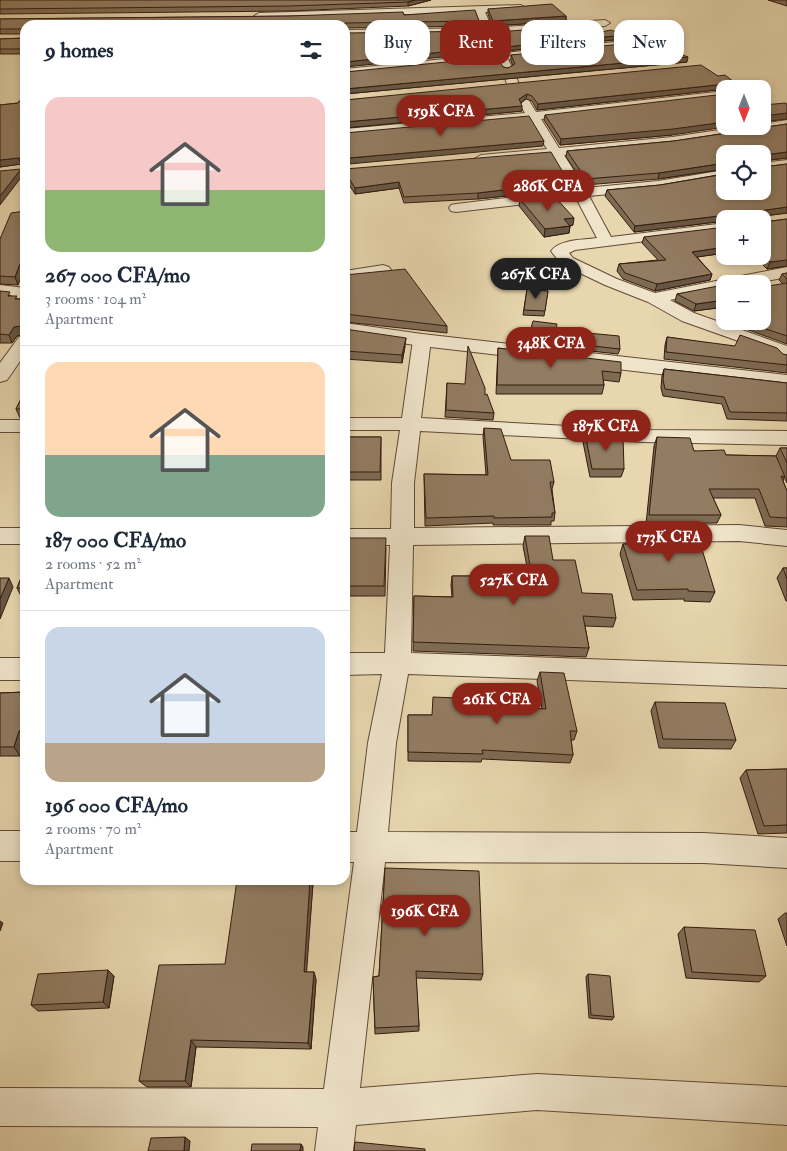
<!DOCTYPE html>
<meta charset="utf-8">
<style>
body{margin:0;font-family:"IM FELL Double Pica",serif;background:#f6f6f7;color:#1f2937;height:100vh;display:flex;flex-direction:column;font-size:19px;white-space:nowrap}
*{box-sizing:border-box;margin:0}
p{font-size:16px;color:#747a83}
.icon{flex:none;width:28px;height:28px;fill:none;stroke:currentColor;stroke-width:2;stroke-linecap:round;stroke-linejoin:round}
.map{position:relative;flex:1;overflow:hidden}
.drawer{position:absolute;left:20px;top:20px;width:330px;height:865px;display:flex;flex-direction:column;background:#fff;border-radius:15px;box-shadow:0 2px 8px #0003}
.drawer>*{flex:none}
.top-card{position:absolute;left:365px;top:20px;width:346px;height:45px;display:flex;gap:10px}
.needle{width:32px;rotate:180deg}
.tools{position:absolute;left:716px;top:80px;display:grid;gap:10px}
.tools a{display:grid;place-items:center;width:55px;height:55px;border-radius:10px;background:#fff;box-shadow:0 2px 8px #0003;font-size:25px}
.price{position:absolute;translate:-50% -42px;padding:0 11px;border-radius:18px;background:#8f2418;color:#fff;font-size:16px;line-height:32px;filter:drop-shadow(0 1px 2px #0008)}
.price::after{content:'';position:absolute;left:50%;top:30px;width:15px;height:11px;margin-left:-8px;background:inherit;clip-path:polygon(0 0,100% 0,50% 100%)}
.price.active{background:#222;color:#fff}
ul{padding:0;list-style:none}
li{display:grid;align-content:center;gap:10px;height:265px;padding:0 25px}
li+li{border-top:1px solid #e0e1e3}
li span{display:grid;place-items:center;height:155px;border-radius:15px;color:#555}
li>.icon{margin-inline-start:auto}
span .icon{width:90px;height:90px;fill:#fffc;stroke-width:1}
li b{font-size:21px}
h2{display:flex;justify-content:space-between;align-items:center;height:60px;padding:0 25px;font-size:21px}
.pill{padding:0 18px;border-radius:15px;background:#fff;box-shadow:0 2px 8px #0003;font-size:18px;line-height:45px}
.pill.active{background:#8f2418;color:#fff}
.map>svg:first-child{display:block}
</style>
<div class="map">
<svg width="787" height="1151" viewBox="0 0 787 1151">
<rect width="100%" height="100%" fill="#e7d6ae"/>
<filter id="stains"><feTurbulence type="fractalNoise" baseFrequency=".004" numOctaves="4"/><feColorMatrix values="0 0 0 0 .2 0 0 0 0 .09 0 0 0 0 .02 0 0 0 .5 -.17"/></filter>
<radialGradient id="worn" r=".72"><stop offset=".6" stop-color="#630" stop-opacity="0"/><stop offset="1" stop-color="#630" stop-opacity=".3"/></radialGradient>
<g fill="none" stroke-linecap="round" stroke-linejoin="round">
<g stroke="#624a37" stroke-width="2">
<path id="minor" d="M521 5 526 8 524 10 485 12 492 28 605 20 610 23 605 26 495 34 504 53 645 39 650 42 645 45 508 59 519 84 536 112 725 91V97L541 119 559 148 672 137 746 126H762V124L787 120V128L672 145 564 155 585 188 658 181 725 170V178L658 189 589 196 611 237 725 223V231L575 250 569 253 573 258 617 279 655 293 787 267V277L752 284H725V289L670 300 694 313 787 346V361L781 360 775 354 682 321 648 302 605 285 561 264 551 251C560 239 583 240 597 238L576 198 456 212 451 211 449 208 451 205 456 204 571 190 551 156 481 163 474 159 481 155 547 149 529 120 345 137V129L525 113 507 84 498 60 345 75V69L494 54 485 34 345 36V30L482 28 476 12 259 19 254 16 259 13Z
M787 160V168L762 171V163Z
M383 265 389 267 391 270 389 273 345 281V271Z
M422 335 428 336 431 340 421 418 643 430 787 431V445L643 442 420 431 414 483V528L739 525 787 530V546L739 541 413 545 411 653 787 666V688L408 674 396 743 388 832 704 833 787 838V868L704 863 385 862 360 1088 537 1074 787 1087V1125L537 1110 356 1125 353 1151H315L318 1127 0 1126V1088L324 1089 354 862H345V832H357L368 743 382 674 345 675V653H385L390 545H345V529H391L392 483 400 430H345V418H402L413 340 416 336Z
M25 336V354L7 380 0 382V363L19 337Z
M0 420H25V432H0Z
M0 528H25V544H0Z
M0 658H25V680H0Z
M0 831H25V861H0Z"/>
</g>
<g stroke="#624a37" stroke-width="2">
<path id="tertiary" d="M0 285 25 288V300L0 297Z
M345 323 422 334 787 375V389L422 346 345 335Z"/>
</g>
<use href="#minor" fill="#efe4ca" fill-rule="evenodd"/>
<use href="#tertiary" fill="#efe4ca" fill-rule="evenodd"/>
</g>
<path fill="#7e6b54" stroke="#351b0f" d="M0 0H431L408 6 289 11 0 14Z
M768 0H787V6Z
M488 9 566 16V21L492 26 488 14Z
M404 15 479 21 478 26 345 28V25H25V34H0V19Z
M583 31 624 35 623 39 505 51 497 36V32Z
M25 36V54H0V39L25 38Z
M511 55 687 62 345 94V72L503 67 508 68 513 66 511 61Z
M718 76 743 89H725L537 110 532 101 526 99 521 103 522 111 345 128V100Z
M25 94V165L21 164 0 167V105L18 103Z
M545 115 672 135 560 145 544 120Z
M787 124V158L762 161 725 154V169L658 179 585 185 566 157 567 151 674 141Z
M787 164V213L763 216 764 222 787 219V266L767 269 754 256H762V219H725V221L634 232 605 196 607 190 660 185 764 167Z
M345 172 567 179 566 185 544 186 543 192 478 199 404 203 399 188 355 194 345 178Z
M520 199 573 225 570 226 569 233 544 237 519 206Z
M25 211 18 285 0 284V239Z
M644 237 725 253 697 257 712 274 710 280 655 291 623 279 617 271 619 264 658 260 642 243Z
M787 273V344L743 328 744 325 740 321H762L783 284 779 280 782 274Z
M345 275 447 326V333L345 322Z
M725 287V307L694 311 675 301 677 294Z
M527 289 548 291 544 316 523 315Z
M0 291 18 299H25V339L24 334 17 336 12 343H0Z
M345 329 405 346 402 363 345 359Z
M556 330 620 349 618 354 527 344 528 339Z
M667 337 787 355V373L664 359 665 345Z
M498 348 621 373 619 382 603 380 604 385 602 394H496Z
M664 369 787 383V421L727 419 722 404 663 396 661 388 662 376Z
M447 383 485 395 494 413 493 420 445 417Z
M25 391V419L20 418 16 409Z
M484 428 511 460 554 482 552 489 555 513 554 521H551V525H493V523L425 526 424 474 486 475 483 436Z
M585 434 610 437 624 469 621 477H590L583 442Z
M345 437H381V480H345Z
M657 437 694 451 726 455 776 456 780 448H787V483L784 477 783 481 787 491V527L765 526 755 498H713L721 515 717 523 646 524 654 446Z
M25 508V522L22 515Z
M633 534 715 592 710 602 684 601V599L633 600 620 554 623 544H630Z
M525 536 553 560 582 593 616 618 613 627 585 626 589 648 586 657 413 651 414 596 452 597 451 585 452 576H483V571L528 572 523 546Z
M345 538 386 547 385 596H345Z
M25 568V598H22L17 588Z
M783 568H787V601H786L777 578Z
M540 672 577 731 574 740H571L573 755 570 763 482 759 481 762 408 761V715H432L457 705 542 709 537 681Z
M25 692V741L20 756H0V693Z
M345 698H347L348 707 345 755H348L349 763 347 800 345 799Z
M655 702 736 740 731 749 659 748 651 711Z
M787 769V833L758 834 740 778 746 770Z
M385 868 483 974 481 980 416 978 419 1026V1031L375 1034 373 977 379 976Z
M313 883 306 972H314L316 980 311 1049 196 1047 191 1087H147L139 1081 225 964Z
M785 913H787V946L778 919Z
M684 927 766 976 759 982 686 978 678 934Z
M108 970 114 976 109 1008 38 1011 31 1005Z
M588 974 614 1017 612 1020 589 1018 586 977Z"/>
<path fill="#665745" stroke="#351b0f" d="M415 0H431L408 6V2Z
M566 16V21L492 26 493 21Z
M624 35 623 39 505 51V47Z
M492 47 491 52 345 67V62Z
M688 57 687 62 345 94V89Z
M726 84 725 89 537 110 538 104Z
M527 94 526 99 518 105 519 99Z
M522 106V111L345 128V122Z
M787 113V119L762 122V118L764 116Z
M725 122V126H732L672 135 560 145 561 139Z
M544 141 543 146 349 164 345 165V159L349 158Z
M787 152V158L762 161V157L764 155Z
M19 158 21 164 0 167V160Z
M725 163V169L658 179 659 173Z
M21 169 23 175 0 205V196Z
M399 182V188L355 194V188Z
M544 185 543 192 478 199V193Z
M787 207V213L757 217V213L759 211Z
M727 215 725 221 634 232 635 226Z
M574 218 573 225 563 227 564 219Z
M570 226 569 233 544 237 545 229Z
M725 247V253L690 258 692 252Z
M25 251V267L18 285 15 277Z
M787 260V266L767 269 770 262Z
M712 274 710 280 655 291 657 284Z
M725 300V307L694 311 696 304Z
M21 326 25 334 17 336 12 343 9 335 14 327Z
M406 338 405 346 402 363V355Z
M9 578 13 587 0 619V599Z
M347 698 348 707 345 761V739Z
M19 731 25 740 20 756 14 747Z
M348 755 349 763 347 800 346 792Z
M310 880H312L313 883 306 980 304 972Z
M0 921 3 923 0 931Z
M108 970 114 976 109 1008 103 1002Z
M314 972 316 980 311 1049 308 1043Z
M191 1040 196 1047 191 1087 185 1081Z
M185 1137 190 1141 189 1151H184Z
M301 1144 303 1147V1151H300Z"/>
<path fill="#927c62" stroke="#351b0f" d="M0 0H415L408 2 289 6 0 9Z
M552 4 566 16 493 21 488 9Z
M475 10 479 21 345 23 344 25H25V31L24 29H0V19L289 16 403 12 404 15Z
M578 26 583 31 596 29 601 32 611 30 624 35 505 47 497 32Z
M483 31 492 47 345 62V33Z
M25 36V49H0V39L25 38Z
M643 42 649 44 653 43 688 57 345 89V72L497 57 503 67 508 68 515 64 511 55Z
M701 65 718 76 725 75 743 89H728V86L726 84 538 104 532 96 527 94 519 99 522 106 345 122V100Z
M25 94V163V160L19 158 0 160V105L18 103Z
M725 94V122L673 129 561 139 545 115Z
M785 103 787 104V113L764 116 762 118V104L764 105Z
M529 116 544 141 349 158 345 159V133Z
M787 124V152L764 155 762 157V154H725V163L659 173 586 179 567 151 674 141Z
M551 152 567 179 539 180 544 185 478 193 404 197 399 182 355 188 345 172V169Z
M787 164V207L759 211 757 213 762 215 764 222 787 219V260L770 262 762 255V219H729V217L727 215 635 226 607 190 660 185 725 174V191H762V165L764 167Z
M21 169 0 196V171Z
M554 196 574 218 564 219 570 226 545 229 520 199Z
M25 211V251L15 277 0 276V239L11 213Z
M725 227V247L692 252 712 274 657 284 625 273 619 264 666 260 644 237Z
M405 269 447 326 345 314V275Z
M787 273V279L782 274Z
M787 283V336L745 322 762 321V287Z
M723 285 725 287V300L696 304 677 294Z
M527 289 548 291 545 311 524 310Z
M0 291 10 292 8 296H17L15 299H25V336H24V328L21 326 14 327 9 335 0 334Z
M533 321 557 324 556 330 619 336 620 349 528 339Z
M345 329 406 338 402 355 345 351Z
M740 335 777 348 783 354 787 355V365L666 352 667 337 735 346Z
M468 346 485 388V395L487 394 494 413 446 410 447 383 465 384Z
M498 348 621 362V373L602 371 604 385H497Z
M664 369 787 383V413L730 412 724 397 665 389 663 380Z
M25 391V414H23L22 409H16Z
M484 428 501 429 511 460H550L554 482H550L555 513H552V517L494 518V516L426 518 424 474 488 475Z
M585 434H609L610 437H623L624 469H592Z
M345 437H381L380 472H345Z
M657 437 690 438 694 451 724 450 726 455 776 456 785 477 781 476 787 491V518L770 517 759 489H709L721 515H649Z
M780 448H787V463Z
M25 508V515H22Z
M697 533 715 592 688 591V589L637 590 623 544H634L633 534Z
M525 536H549L553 560H575L582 593 612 594 616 618 583 616 589 648 413 642 414 596 453 597 452 576H484L483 571 531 572Z
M345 538H386L384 586H345Z
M25 568V588H17Z
M783 568H787V579Z
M0 578H9L0 599Z
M540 672 564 673 577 731H570L573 755 482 750 483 754 408 752V715H432L433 697 457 698V705L546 709Z
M25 692V731H19L14 747H0V693Z
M345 698H347L345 739Z
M655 702 725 703 736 740 663 739Z
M345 755H348L346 792H345Z
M787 769V825L764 826 746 770Z
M385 868 479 871 483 974 416 971 419 1026 375 1028 373 977 379 976Z
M237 880H310L304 972H314L308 1043 191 1040 185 1081H139L159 965 225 964Z
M684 927 755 930 766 976 692 972Z
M108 970 103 1002 31 1005 38 974Z
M588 974 610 976 614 1017 591 1015Z
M185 1137 184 1151H148L151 1138Z
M355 1142 425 1149V1151H354Z
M252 1144H301L300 1151H251Z"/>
<rect width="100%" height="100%" filter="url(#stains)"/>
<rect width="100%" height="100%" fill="url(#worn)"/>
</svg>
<div class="tools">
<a><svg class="needle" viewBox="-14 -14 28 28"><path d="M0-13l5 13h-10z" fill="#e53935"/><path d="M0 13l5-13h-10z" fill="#747a83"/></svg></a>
<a><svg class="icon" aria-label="locate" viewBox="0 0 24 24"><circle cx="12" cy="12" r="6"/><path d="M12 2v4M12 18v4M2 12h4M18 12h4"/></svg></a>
<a>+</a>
<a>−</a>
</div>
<b class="price" style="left:441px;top:137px">159K CFA</b>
<b class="price" style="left:548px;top:212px">286K CFA</b>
<b class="price active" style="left:536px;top:300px">267K CFA</b>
<b class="price" style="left:551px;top:369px">348K CFA</b>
<b class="price" style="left:606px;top:452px">187K CFA</b>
<b class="price" style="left:669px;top:563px">173K CFA</b>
<b class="price" style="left:514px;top:606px">527K CFA</b>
<b class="price" style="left:497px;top:725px">261K CFA</b>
<b class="price" style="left:425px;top:937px">196K CFA</b>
<div class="top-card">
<a class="pill">Buy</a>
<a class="pill active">Rent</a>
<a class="pill">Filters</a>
<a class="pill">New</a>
</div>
<section class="drawer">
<h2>9 homes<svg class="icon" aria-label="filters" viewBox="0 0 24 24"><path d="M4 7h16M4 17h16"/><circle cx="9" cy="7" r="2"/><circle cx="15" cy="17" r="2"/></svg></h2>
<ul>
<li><span style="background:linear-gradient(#f6c9c9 60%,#8fb573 0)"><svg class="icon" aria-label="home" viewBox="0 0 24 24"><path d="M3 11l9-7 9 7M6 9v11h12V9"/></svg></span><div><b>267 000 CFA/mo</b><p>3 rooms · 104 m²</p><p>Apartment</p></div></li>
<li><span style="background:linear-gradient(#ffd9b3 60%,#7fa58c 0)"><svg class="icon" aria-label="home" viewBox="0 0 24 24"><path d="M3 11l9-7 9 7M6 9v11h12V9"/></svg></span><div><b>187 000 CFA/mo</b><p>2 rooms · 52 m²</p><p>Apartment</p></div></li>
<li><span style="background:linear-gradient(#c9d6e8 75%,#b9a48a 0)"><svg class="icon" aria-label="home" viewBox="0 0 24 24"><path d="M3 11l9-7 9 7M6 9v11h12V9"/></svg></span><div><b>196 000 CFA/mo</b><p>2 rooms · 70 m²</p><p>Apartment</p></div></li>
</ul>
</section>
</div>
